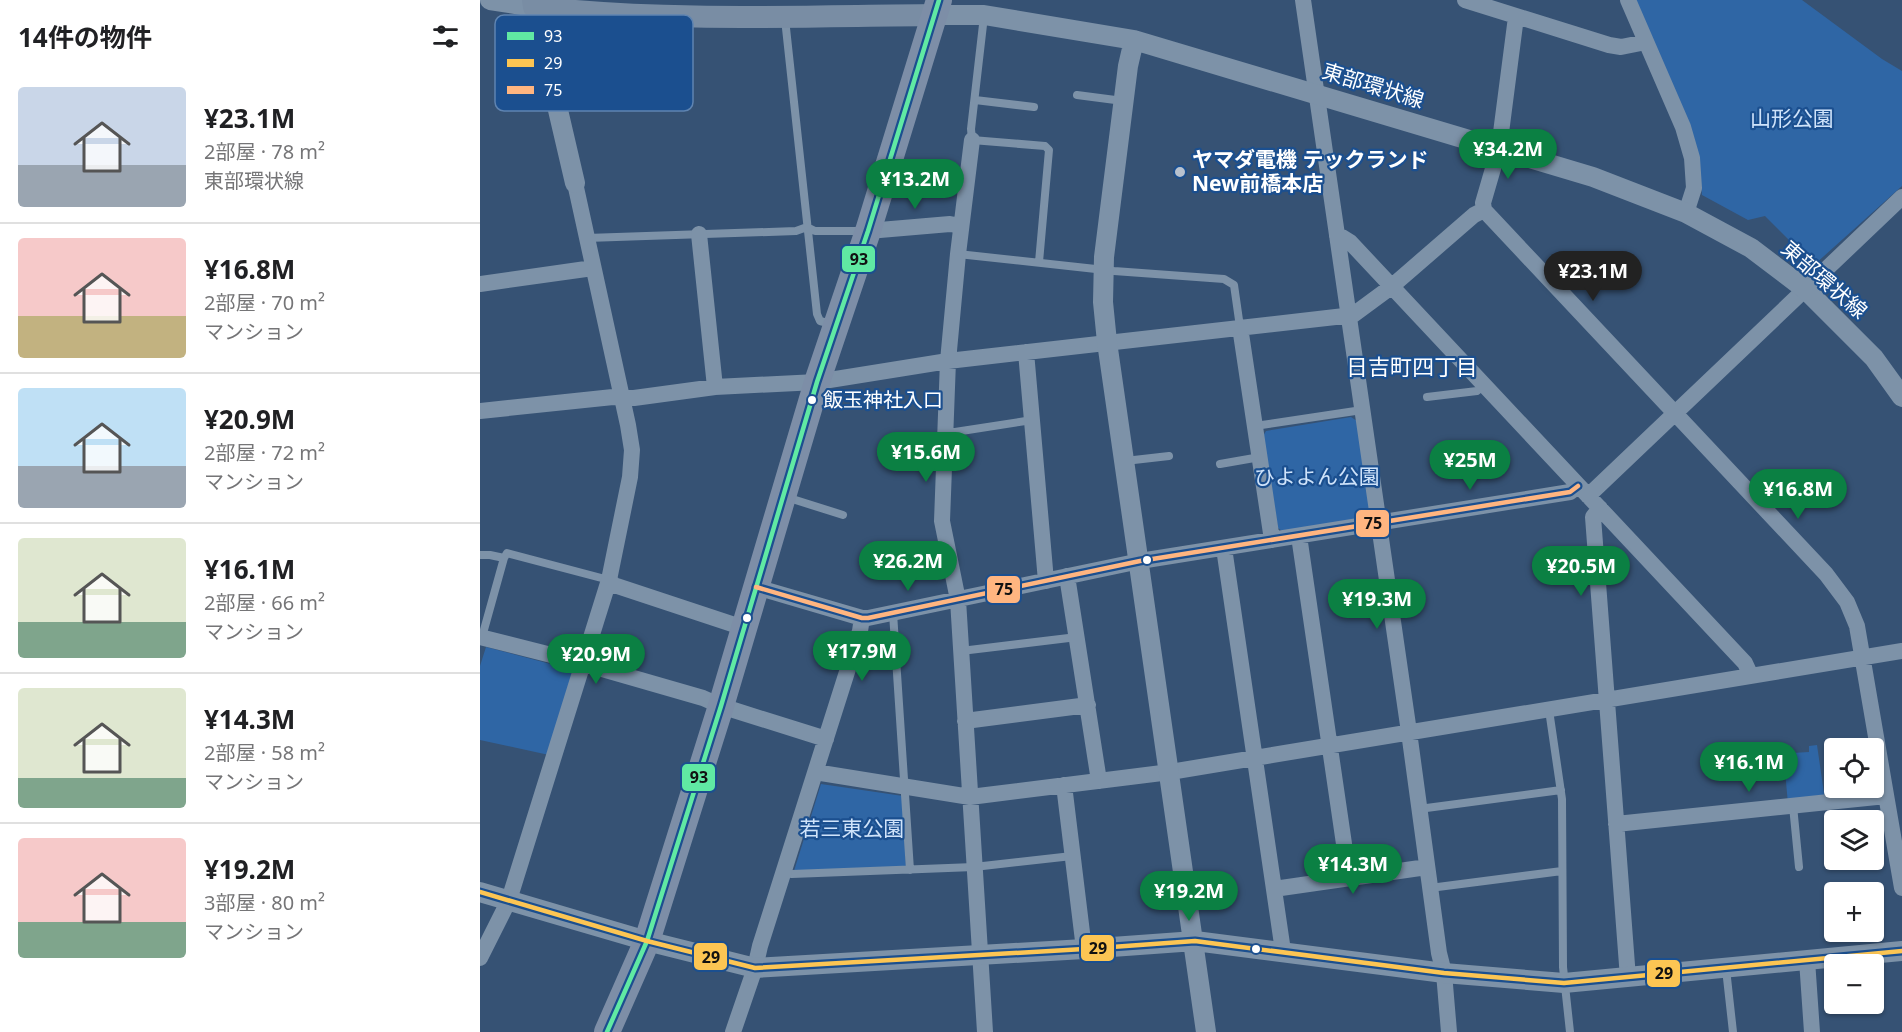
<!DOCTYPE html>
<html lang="ja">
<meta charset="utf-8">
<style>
body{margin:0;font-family:"Noto Sans","Noto Sans JP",sans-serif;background:#f2f2f2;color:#202124;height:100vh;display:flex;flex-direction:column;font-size:22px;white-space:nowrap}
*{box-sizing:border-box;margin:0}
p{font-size:20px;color:#757577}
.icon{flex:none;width:33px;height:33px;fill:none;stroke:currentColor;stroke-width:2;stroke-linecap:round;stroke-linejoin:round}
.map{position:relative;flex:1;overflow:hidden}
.side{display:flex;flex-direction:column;background:#fff;width:480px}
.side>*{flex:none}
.fabs{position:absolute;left:1344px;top:738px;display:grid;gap:12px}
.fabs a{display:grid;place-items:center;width:60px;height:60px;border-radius:6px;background:#fff;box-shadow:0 2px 4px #0004;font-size:30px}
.price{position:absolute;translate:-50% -51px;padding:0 14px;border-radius:21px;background:#0b8043;color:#fff;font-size:20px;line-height:39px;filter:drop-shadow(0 2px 3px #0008)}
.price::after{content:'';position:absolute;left:50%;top:36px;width:18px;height:14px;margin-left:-9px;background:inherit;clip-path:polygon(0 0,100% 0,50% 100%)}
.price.current{background:#222;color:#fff}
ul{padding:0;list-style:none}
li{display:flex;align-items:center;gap:18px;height:150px;padding:0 18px}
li+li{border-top:2px solid #e0e0e0}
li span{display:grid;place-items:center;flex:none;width:168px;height:120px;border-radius:6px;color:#555}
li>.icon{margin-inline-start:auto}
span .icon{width:72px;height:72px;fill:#fffc;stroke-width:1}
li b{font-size:26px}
h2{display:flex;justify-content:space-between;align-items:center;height:72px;padding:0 18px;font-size:26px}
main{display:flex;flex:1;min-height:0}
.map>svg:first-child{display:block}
</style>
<main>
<section class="side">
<h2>14件の物件<svg class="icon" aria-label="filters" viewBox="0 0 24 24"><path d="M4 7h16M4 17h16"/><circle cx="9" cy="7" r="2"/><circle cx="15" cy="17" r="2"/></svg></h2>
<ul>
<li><span style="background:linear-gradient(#c9d6e8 65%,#9aa5b1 0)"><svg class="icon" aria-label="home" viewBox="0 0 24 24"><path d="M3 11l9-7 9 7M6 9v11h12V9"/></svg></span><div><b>¥23.1M</b><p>2部屋 · 78 m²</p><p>東部環状線</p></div></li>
<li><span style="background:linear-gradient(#f6c9c9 65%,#c2b280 0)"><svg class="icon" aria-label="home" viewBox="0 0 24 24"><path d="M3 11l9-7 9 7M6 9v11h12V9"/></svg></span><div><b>¥16.8M</b><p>2部屋 · 70 m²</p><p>マンション</p></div></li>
<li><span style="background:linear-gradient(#bfe0f5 65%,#9aa5b1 0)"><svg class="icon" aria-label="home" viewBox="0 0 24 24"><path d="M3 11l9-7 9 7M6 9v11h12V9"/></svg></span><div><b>¥20.9M</b><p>2部屋 · 72 m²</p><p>マンション</p></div></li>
<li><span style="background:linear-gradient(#dfe7d0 70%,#7fa58c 0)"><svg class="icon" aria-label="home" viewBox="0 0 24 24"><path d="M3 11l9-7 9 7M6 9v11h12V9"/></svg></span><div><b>¥16.1M</b><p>2部屋 · 66 m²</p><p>マンション</p></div></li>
<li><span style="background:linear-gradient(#dfe7d0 75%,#7fa58c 0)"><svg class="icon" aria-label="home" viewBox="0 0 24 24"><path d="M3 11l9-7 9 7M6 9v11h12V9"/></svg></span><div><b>¥14.3M</b><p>2部屋 · 58 m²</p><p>マンション</p></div></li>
<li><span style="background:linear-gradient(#f6c9c9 70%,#7fa58c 0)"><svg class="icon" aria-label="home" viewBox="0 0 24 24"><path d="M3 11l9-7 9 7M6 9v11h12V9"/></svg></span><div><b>¥19.2M</b><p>3部屋 · 80 m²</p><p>マンション</p></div></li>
</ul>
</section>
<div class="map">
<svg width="1422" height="1032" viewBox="0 0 1422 1032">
<rect width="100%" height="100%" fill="#365274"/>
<path fill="#2f66a5" d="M1155 0H1322L1402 59 1422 71V186L1334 265 1285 216 1268 220 1222 195 1219 166Z
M871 417 877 421 890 513 887 518 802 531 798 528 783 436 786 431Z
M6 647 97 671 69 755 0 740V666Z
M1337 745 1345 800 1308 804 1305 771 1309 769 1307 752 1311 751 1312 753 1329 752V746Z
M341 784 423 796 426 868 314 871Z"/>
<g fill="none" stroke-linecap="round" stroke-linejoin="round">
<path stroke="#7d92a8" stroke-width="8" d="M504 16 491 129 492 140 565 146 569 150 559 262
M305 19 337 314 340 321 352 324
M597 95 643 101
M495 100 554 107
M107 238 316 231 327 227 335 231H384
M478 254 634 271 744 279 754 285 760 327
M947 397 997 391 1004 385
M775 426 882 410
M465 432H475L552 420
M645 461 689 456
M740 464 780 457
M306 497 363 515
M0 555H10L24 558
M413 613 430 870
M2 637 24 558 27 553 129 580
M481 651 597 637
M1069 710 1082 799 1083 967 1090 1032
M1313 806 1319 867
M939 809 1081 790
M303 872 312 874 494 867 592 856
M950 888 1082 871
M1246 969 1253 1032"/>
<path stroke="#7d92a8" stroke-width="16" d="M823 0 929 732 959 953 964 973 969 1032
M985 0 1129 45 1141 47 1166 42
M1148 0 1203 127 1212 158 1214 188 1206 213
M1036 17 1019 148 1003 203 1004 210 1346 574 1367 602 1377 626 1422 888
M492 140 478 254 468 361 462 521 478 600 505 1032
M388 231 470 224 481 226
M219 234 235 387
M857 236 862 237 870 242 1265 663 1271 676
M0 284 113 268
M760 327 792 540
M546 352 566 581
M0 411 133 397 154 398 235 387 337 382 468 361 873 315 911 287 994 215 1004 210
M1108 496 1422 197
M1120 508 1113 517 1148 978
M819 536 869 878
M744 548 803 951
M587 576 619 781
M129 580 134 585 264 628
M276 587 382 618H388L660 561 1090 492 1098 486
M0 637 91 660 223 698 241 706 346 739
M485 721 608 705
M336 771 341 773 490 797 690 772 1422 651
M584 785 604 949
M1136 824 1406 796
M794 889 947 867
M0 958 29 900 129 580 150 477 152 450 148 425 95 183
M1327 960 1332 1032
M253 1032 275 968 280 946 380 631 382 618"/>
<path stroke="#7d92a8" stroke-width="20" d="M10 0 54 7 95 183
M454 15H504L654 40 1113 177 1206 213 1271 248 1325 289 1394 358 1422 397
M654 40 648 66 624 257 623 302 627 342 726 1032
M0 892 167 941 275 968 604 949 715 941 964 973 1084 983 1422 951"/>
<path stroke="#798da4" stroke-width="22" d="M53 0 54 7C187 22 321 16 454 15"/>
<path stroke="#7d8ea7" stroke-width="26" d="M127 1032 167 941 241 706 337 382 388 231 459 0"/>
<g stroke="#1b4f8f" stroke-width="9">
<path id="bus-1" d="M127 1032 167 941 241 706 337 382 388 231 459 0"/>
</g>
<g stroke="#1b4f8f" stroke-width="9">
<path id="bus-2" d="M0 892 167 941 275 968 604 949 715 941 964 973 1084 983 1422 951"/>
</g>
<g stroke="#1b4f8f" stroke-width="9">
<path id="bus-3" d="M276 587 382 618H388L660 561 1090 492 1098 486"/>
</g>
<use href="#bus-1" stroke="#60e9a3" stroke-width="4.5"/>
<use href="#bus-2" stroke="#fcc553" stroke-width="4.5"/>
<use href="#bus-3" stroke="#ffb580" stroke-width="4.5"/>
</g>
<circle fill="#b9c2ce" stroke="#1b4f8f" stroke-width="2" cx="700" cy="172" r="6"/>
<g fill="#fff" stroke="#1b4f8f" stroke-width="2">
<circle cx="332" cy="400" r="5"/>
<circle cx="667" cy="560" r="5"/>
<circle cx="267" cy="618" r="5"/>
<circle cx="776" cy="949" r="5"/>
</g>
<g text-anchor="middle" stroke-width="4.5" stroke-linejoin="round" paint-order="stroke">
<g font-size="20" fill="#fff" stroke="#1b4f8f" text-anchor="start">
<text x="343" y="407">飯玉神社入口</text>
</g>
<g font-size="21" fill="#fff" stroke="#1b4f8f">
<text transform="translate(893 86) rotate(17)" y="7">東部環状線</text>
<text transform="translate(1344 280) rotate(41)" y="7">東部環状線</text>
</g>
<g font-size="21" fill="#cfe3fa" stroke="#1b4f8f">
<text x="1312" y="126">山形公園</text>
<text x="837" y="484">ひよよん公園</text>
<text x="372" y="836">若三東公園</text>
</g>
<g font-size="21" font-weight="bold" fill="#fff" stroke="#1b4f8f" text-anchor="start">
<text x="712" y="167">ヤマダ電機 テックランド<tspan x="712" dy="24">New前橋本店</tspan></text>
</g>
<g font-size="22" fill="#fff" stroke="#1b4f8f">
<text x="932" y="375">日吉町四丁目</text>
</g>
</g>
<rect x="15" y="15" width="198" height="96" rx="9" fill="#1b4f8f" stroke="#5f84b1" stroke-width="1.5"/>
<rect x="27" y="32" width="27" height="8" fill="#60e9a3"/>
<rect x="27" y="59" width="27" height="8" fill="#fcc553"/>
<rect x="27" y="86" width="27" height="8" fill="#ffb580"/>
<g font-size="16" fill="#fff">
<text x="64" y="42">93</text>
<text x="64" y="69">29</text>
<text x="64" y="96">75</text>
</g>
<g stroke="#1b4f8f" stroke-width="2">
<rect x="361" y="245" width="35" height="28" rx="6" fill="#60e9a3"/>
<rect x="875" y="509" width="35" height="29" rx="6" fill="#ffb580"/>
<rect x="506" y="575" width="35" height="29" rx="6" fill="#ffb580"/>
<rect x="201" y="763" width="35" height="29" rx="6" fill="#60e9a3"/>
<rect x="600" y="934" width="35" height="28" rx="6" fill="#fcc553"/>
<rect x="213" y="942" width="35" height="29" rx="6" fill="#fcc553"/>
<rect x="1166" y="959" width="35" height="29" rx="6" fill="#fcc553"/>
</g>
<g font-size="16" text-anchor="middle" font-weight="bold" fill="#111">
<text x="379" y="265">93</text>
<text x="893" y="529">75</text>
<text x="524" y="595">75</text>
<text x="219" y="783">93</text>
<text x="618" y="954">29</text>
<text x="231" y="963">29</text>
<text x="1184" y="979">29</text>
</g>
</svg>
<div class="fabs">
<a><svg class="icon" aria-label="locate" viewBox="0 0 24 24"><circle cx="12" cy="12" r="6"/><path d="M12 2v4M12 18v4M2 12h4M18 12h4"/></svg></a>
<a><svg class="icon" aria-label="layers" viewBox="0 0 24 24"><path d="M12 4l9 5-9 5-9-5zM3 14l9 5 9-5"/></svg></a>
<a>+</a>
<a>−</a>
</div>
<b class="price" style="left:1028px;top:180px">¥34.2M</b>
<b class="price" style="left:435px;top:210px">¥13.2M</b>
<b class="price current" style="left:1113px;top:302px">¥23.1M</b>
<b class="price" style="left:446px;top:483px">¥15.6M</b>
<b class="price" style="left:990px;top:491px">¥25M</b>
<b class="price" style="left:1318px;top:520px">¥16.8M</b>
<b class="price" style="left:428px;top:592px">¥26.2M</b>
<b class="price" style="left:1101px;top:597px">¥20.5M</b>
<b class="price" style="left:897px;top:630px">¥19.3M</b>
<b class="price" style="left:382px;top:682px">¥17.9M</b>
<b class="price" style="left:116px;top:685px">¥20.9M</b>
<b class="price" style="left:1269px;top:793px">¥16.1M</b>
<b class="price" style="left:873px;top:895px">¥14.3M</b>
<b class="price" style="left:709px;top:922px">¥19.2M</b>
</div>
</main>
